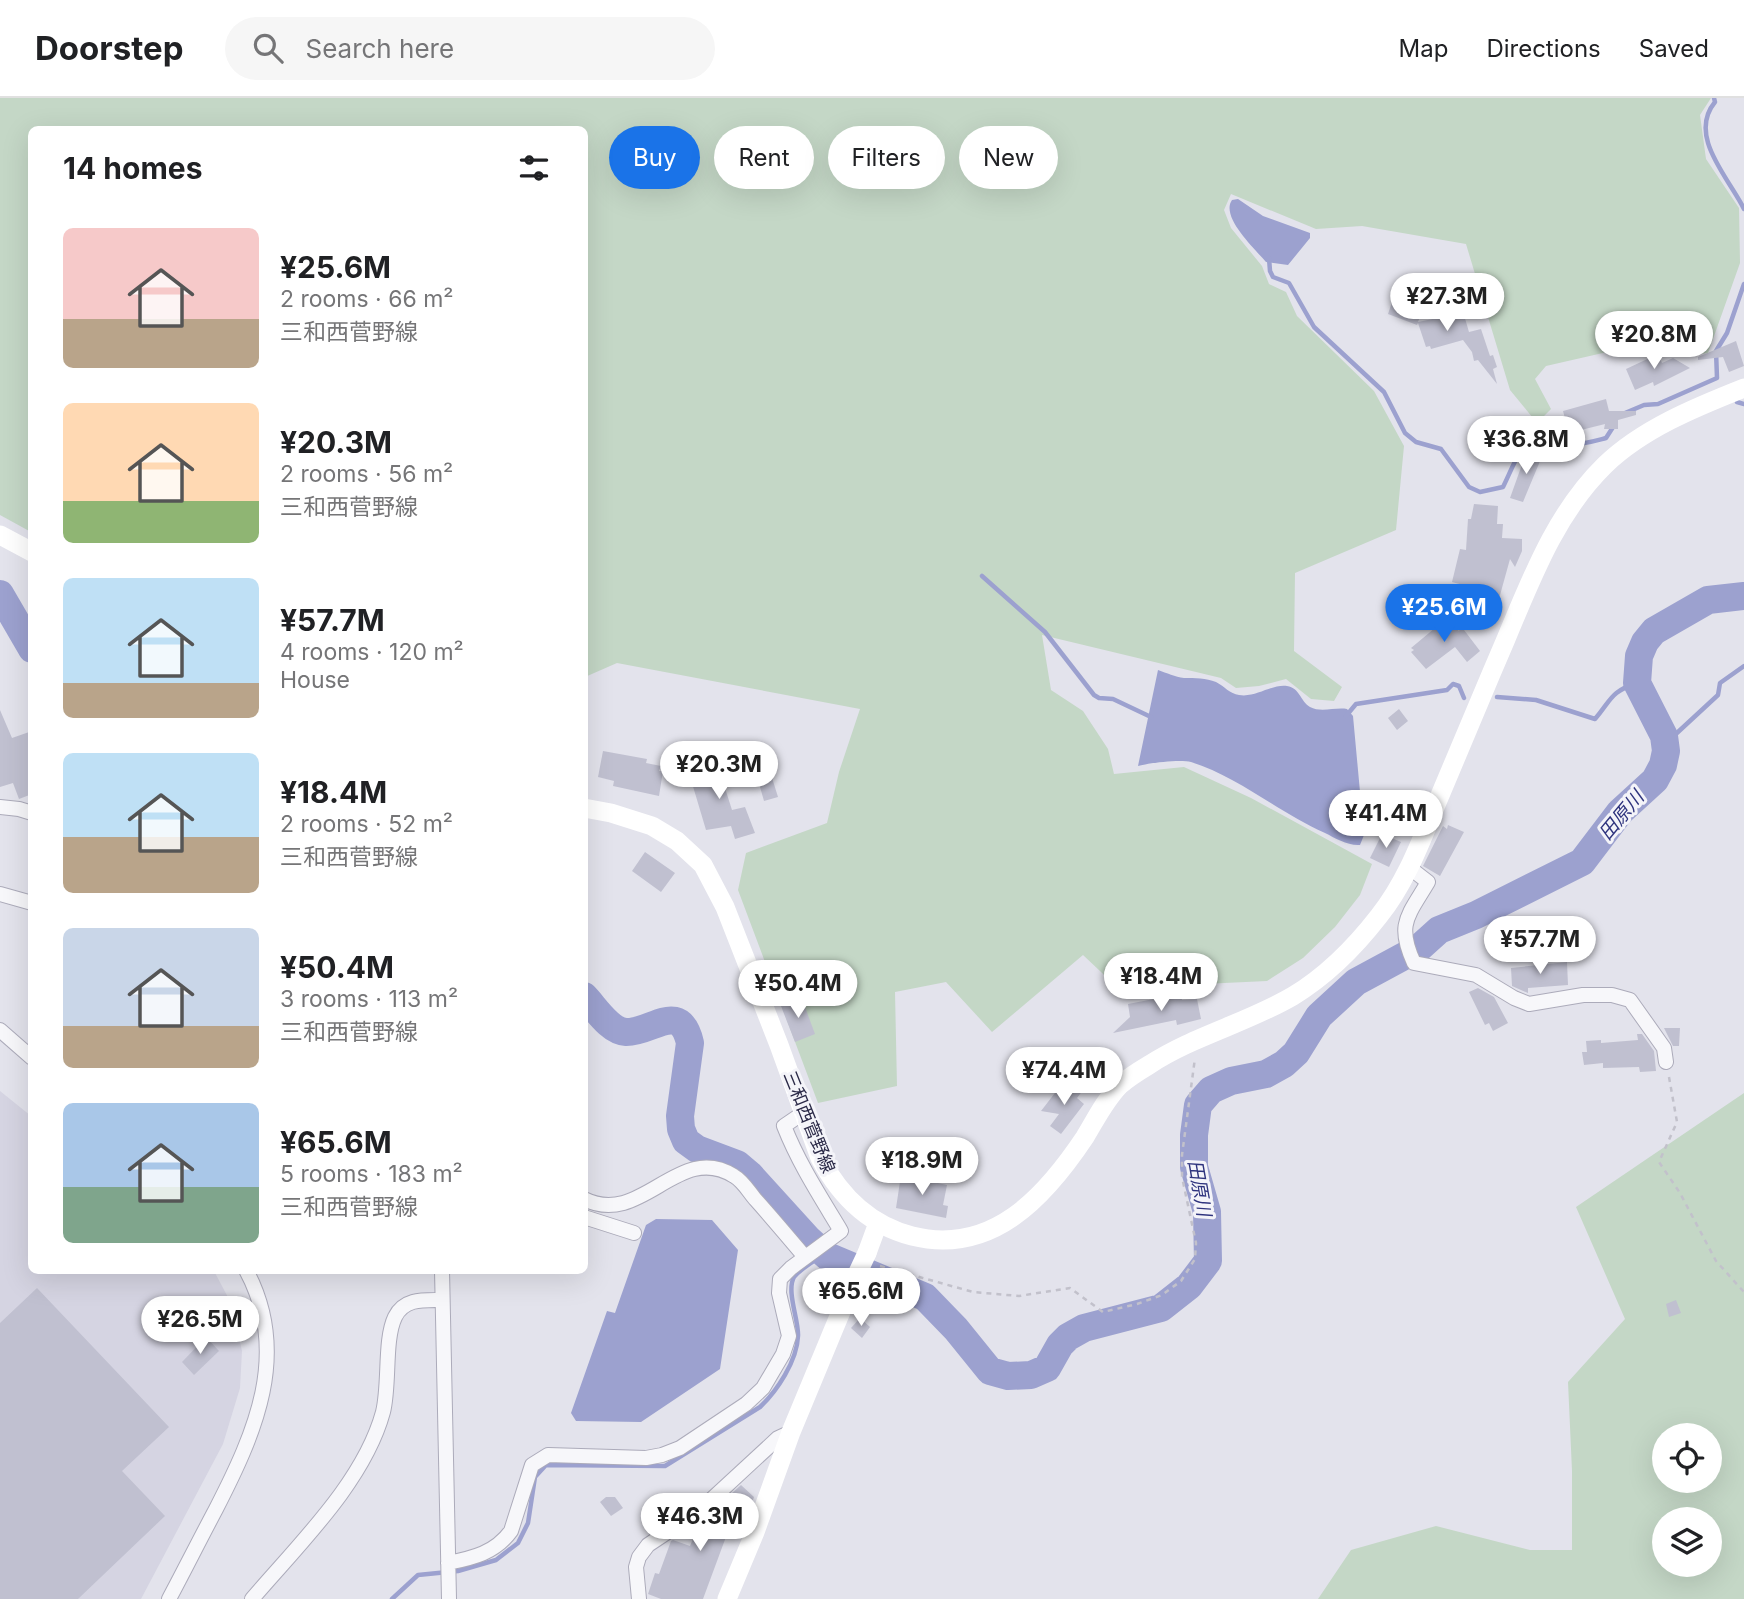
<!DOCTYPE html>
<meta charset="utf-8">
<style>
body{margin:0;font-family:Inter,"Noto Sans JP",sans-serif;background:#f6f6f6;color:#202124;height:100vh;display:flex;flex-direction:column;font-size:26px;white-space:nowrap}
*{box-sizing:border-box;margin:0}
p{font-size:23px;color:#757577}
.icon{flex:none;width:38px;height:38px;fill:none;stroke:currentColor;stroke-width:2;stroke-linecap:round;stroke-linejoin:round}
.map{position:relative;flex:1;overflow:hidden}
.drawer{position:absolute;left:28px;top:28px;width:560px;height:1148px;display:flex;flex-direction:column;background:#fff;border-radius:10px;box-shadow:0 7px 28px #0002}
.drawer>*{flex:none}
.banner{position:absolute;left:609px;top:28px;width:665px;height:63px;display:flex;gap:14px}
.buttons{position:absolute;left:1652px;top:1325px;display:grid;gap:14px}
.buttons a{display:grid;place-items:center;width:70px;height:70px;border-radius:50%;background:#fff;box-shadow:0 7px 28px #0002;font-size:35px}
.price{position:absolute;translate:-50% -60px;padding:0 16px;border-radius:24px;background:#fff;color:#222;font-size:23px;line-height:46px;filter:drop-shadow(0 2px 4px #0008)}
.price::after{content:'';position:absolute;left:50%;top:42px;width:21px;height:16px;margin-left:-10px;background:inherit;clip-path:polygon(0 0,100% 0,50% 100%)}
.price.current{background:#1a73e8;color:#fff}
ul{padding:0;list-style:none}
li{display:flex;align-items:center;gap:21px;height:175px;padding:0 35px}
li span{display:grid;place-items:center;flex:none;width:196px;height:140px;border-radius:10px;color:#555}
li>.icon{margin-inline-start:auto}
span .icon{width:84px;height:84px;fill:#fffc;stroke-width:1}
li b{font-size:30px}
h2{display:flex;justify-content:space-between;align-items:center;height:84px;padding:0 35px;font-size:30px}
.chip{padding:0 24px;border-radius:32px;background:#fff;box-shadow:0 7px 28px #0002;font-size:24px;line-height:63px}
.chip.current{background:#1a73e8;color:#fff}
header{display:flex;align-items:center;gap:42px;box-sizing:border-box;height:98px;padding:0 35px;background:#fff;border-bottom:2px solid #e0e0e0}
header strong{font-size:33px}
nav{display:flex;gap:38px;margin-inline-start:auto;font-size:24px}
.search{width:490px;height:63px;background:#f6f6f6;display:flex;align-items:center;gap:18px;box-sizing:border-box;padding:0 24px;border-radius:38px;color:#757577;font-size:26px}
.map>svg:first-child{display:block}
</style>
<header>
<strong>Doorstep</strong>
<div class="search"><svg class="icon" aria-label="search" viewBox="0 0 24 24"><circle cx="10" cy="10" r="6"/><path d="M15 15l6 6"/></svg>Search here</div>
<nav><a>Map</a><a>Directions</a><a>Saved</a></nav>
</header>
<div class="map">
<svg width="1744" height="1501" viewBox="0 0 1744 1501">
<rect width="100%" height="100%" fill="#e3e3ec"/>
<path fill="#d5d4e2" d="M0 993 31 1018 32 1172 214 1173 231 1205 242 1253 240 1290 223 1346 141 1501H0Z"/>
<path fill="#c4d7c6" fill-rule="evenodd" d="M0 0H1711L1700 17 1706 61 1739 110 1740 165 1708 255 1684 258 1662 230 1616 252 1546 268 1535 281 1551 311 1537 325 1510 292 1466 146 1362 128 1316 131 1231 96 1224 112 1231 130 1262 168 1269 186 1286 194 1297 218 1374 293 1404 348 1396 432 1295 475 1294 553 1342 589 1334 603 1311 601 1286 581 1259 588 1236 590 1221 580 1042 537 1051 592 1083 613 1108 651 1114 676 1184 669 1251 700 1372 766 1360 797 1335 829 1303 860 1267 883 1118 890 1083 857 992 934 946 884 895 894 897 988 818 1005 738 792 746 755 827 725 839 674 860 611 617 565 585 579 584 32H32L31 434 0 417Z
M1744 995V1501H1318L1351 1452 1436 1428 1530 1452H1572V1373L1568 1284 1625 1221 1576 1109ZM1664 1337H1710V1382H1664ZM1664 1421H1710V1466H1664Z"/>
<path fill="#9ca1cf" d="M1238 101 1263 118 1310 135V140L1288 167 1266 164C1255 151 1220 119 1232 102Z
M1158 572C1167 575 1175 579 1184 580 1195 580 1206 580 1216 584 1224 588 1230 596 1239 597 1256 600 1271 586 1287 588 1300 590 1300 603 1310 609 1321 615 1335 609 1347 611L1353 618 1364 737 1360 747C1348 748 1335 740 1325 735 1279 715 1239 679 1191 664 1180 661 1149 665 1138 668Z
M656 1121 712 1122 738 1152 720 1271 641 1324 576 1323 571 1315 607 1213 615 1215 646 1127Z"/>
<g fill="none" stroke-linecap="round" stroke-linejoin="round">
<path stroke="#9ca1cf" stroke-width="4.5" d="M1714 0 1715 4C1687 38 1729 80 1744 111
M1269 160 1270 173 1273 179 1289 185 1314 229 1384 294 1405 335 1416 344 1441 351 1469 389 1480 394 1503 389C1514 367 1520 344 1543 332 1559 354 1583 346 1606 340L1615 326
M1737 304 1744 306
M1625 315 1644 307 1658 306 1717 280 1716 253 1727 235 1744 186
M982 478 1045 534 1094 597 1099 600 1113 601 1151 619
M1497 599 1536 602 1595 621C1612 601 1610 594 1637 585
M1346 618 1356 606 1447 592 1453 586 1459 588 1464 600
M1665 646 1718 597 1720 585 1744 568
M392 1501 418 1477 458 1473 496 1462 518 1445 528 1425 535 1379 546 1367 665 1368 760 1309C777 1293 797 1263 798 1238 799 1223 786 1193 794 1179 800 1171 816 1162 824 1156"/>
<path stroke="#9ca1cf" stroke-width="28" d="M0 496 32 551
M584 898C595 909 609 933 626 934 652 935 680 901 690 945L680 1018 681 1031 686 1043 697 1051 737 1066 750 1077 808 1141 827 1158 925 1199 956 1231 990 1273 1008 1278 1031 1277 1047 1270 1060 1247 1068 1239 1084 1230 1161 1210 1189 1188 1208 1163 1207 1114 1194 1069V1037L1198 1007 1211 992 1231 983 1266 976 1284 966 1296 955 1319 918 1356 884 1419 850 1439 832 1476 817 1582 764 1620 714 1655 682 1663 667 1666 653 1664 638 1637 585 1639 558 1645 544 1654 533 1708 502 1744 498"/>
</g>
<path fill="#c0c0d0" d="M1393 201 1423 211 1418 224 1452 217V221L1464 217 1469 234 1481 231 1490 258 1493 257 1497 269 1493 271 1497 286 1478 262 1474 263 1472 254 1463 242 1431 251 1430 248 1426 249 1418 225 1417 227 1388 216Z
M1736 243 1744 268 1729 274 1723 259 1698 262V259Z
M1658 256 1662 265 1673 260 1690 270 1654 288 1653 284 1635 292 1626 271Z
M1606 301 1609 313H1636V317L1618 322V331H1604L1605 326 1569 335 1563 313Z
M1533 353 1543 356 1523 404 1510 400 1524 361Z
M1474 406 1498 408 1497 426H1503L1502 440 1522 441V453L1515 469 1510 461 1497 508 1477 502 1480 496 1466 492 1467 488 1452 484 1460 451 1466 452 1468 421H1471Z
M1447 520 1459 533 1461 528 1480 553 1467 564 1455 549 1426 571 1411 554 1414 552 1411 550Z
M1399 611 1408 623 1397 632 1388 620Z
M0 612 12 640 32 633V696L19 701 13 685 0 689Z
M603 653 647 661 646 665 661 668 659 673H663L659 698 613 688 614 683 598 679Z
M723 665 724 668 728 667 732 682 729 683 730 686 724 687 732 712 745 709 755 735 735 741 731 728 706 732 689 675Z
M768 667 778 699 764 703 756 675Z
M1448 727 1464 734 1440 778 1423 768 1443 728 1447 731Z
M1382 736 1401 744 1389 769 1370 760Z
M645 754 675 775 661 794 632 773Z
M1567 864 1568 887 1528 890V895L1512 888 1511 870Z
M1478 890 1494 899 1508 925 1493 933 1489 925 1485 927 1469 894Z
M1181 898 1182 902 1197 901 1201 921 1177 927 1176 922 1113 935 1130 919 1128 906 1164 899V901Z
M802 901 815 936 795 944 781 908Z
M1664 930H1680L1679 948H1673Z
M1637 936H1642L1654 953 1656 973 1640 974 1639 969 1603 970V965L1584 967 1582 954H1587L1586 943 1601 942V945L1638 942Z
M1072 984 1083 992 1077 1000 1084 1006 1061 1036 1050 1028 1059 1016 1041 1013 1058 991 1063 995Z
M901 1077 947 1087 943 1107 948 1108 946 1120 896 1110Z
M37 1190 169 1329 122 1373 165 1418 78 1501H0V1225Z
M1676 1202 1681 1215 1669 1219 1666 1206Z
M860 1220 870 1229 862 1240 851 1230Z
M206 1239 219 1253 194 1277 182 1264Z
M741 1387 754 1399 742 1433 730 1428 703 1501H661L648 1496 655 1475 659 1476 671 1443 673 1442 690 1448 697 1431 705 1435 706 1432 710 1433 719 1407Z
M606 1399H615L623 1410 611 1418 600 1404Z"/>
<g fill="none" stroke-linecap="round" stroke-linejoin="round">
<g stroke="#acabba" stroke-width="16">
<path id="street" d="M0 709 19 711 32 715
M1410 770 1428 784C1408 818 1396 826 1414 865L1476 877 1514 900 1529 906 1583 897H1612L1630 902 1664 950 1666 964
M0 796 32 805
M0 932 32 960
M584 1101C642 1130 678 1043 734 1078 743 1083 749 1094 756 1102 773 1121 789 1140 805 1159
M584 1119 634 1135
M442 1172 449 1501
M448 1465C473 1460 495 1455 511 1433L532 1367 548 1357 646 1360 662 1357 680 1350 746 1306 763 1290 783 1256 789 1238 779 1195 780 1181 791 1170 841 1133C820 1098 799 1066 784 1028L803 1015
M169 1501C185 1471 200 1441 216 1411 255 1335 291 1255 246 1172
M252 1501C298 1447 364 1384 383 1314 390 1286 384 1242 395 1219 404 1200 424 1202 442 1202
M639 1501 636 1469 639 1459 648 1447 699 1413 778 1340 791 1334"/>
</g>
<path stroke="#c2c1cb" stroke-width="2.5" stroke-dasharray="5 5" stroke-linecap="butt" d="M1669 979 1677 1024 1659 1064 1680 1095 1716 1163 1744 1194
M880 1168 973 1194 1019 1198 1070 1190 1103 1214 1137 1206 1162 1197 1181 1183 1195 1161 1196 1145 1182 1079V1057L1195 960"/>
<use href="#street" stroke="#f7f7fa" stroke-width="14"/>
<path stroke="#fff" stroke-width="19" d="M0 437 32 454
M584 710 611 715 652 728 677 743 703 767 725 809 779 947 820 1060C840 1098 869 1127 912 1138 992 1158 1045 1099 1085 1039 1096 1021 1105 1002 1120 987 1128 980 1139 973 1149 967 1193 938 1247 925 1293 898 1326 878 1355 849 1379 818 1408 782 1423 737 1441 695 1463 643 1484 592 1506 541 1532 479 1556 415 1605 367 1642 331 1696 309 1744 290
M867 1155 878 1125
M727 1501 755 1434 791 1334 852 1187"/>
<path stroke="#fff" stroke-width="19" d="M852 1187 867 1155"/>
</g>
<g text-anchor="middle" stroke-width="6" stroke-linejoin="round" paint-order="stroke">
<g font-size="18" fill="#2a2947" stroke="#f4f4f9">
<text transform="translate(809 1024) rotate(68)" y="6">三和西菅野線</text>
</g>
<g font-size="19" font-style="italic" fill="#2f347e" stroke="#f4f4f9">
<text transform="translate(1621 717) rotate(-50)" y="7">田原川</text>
<text transform="translate(1200 1090) rotate(80)" y="7">田原川</text>
</g>
</g>
</svg>
<div class="buttons">
<a><svg class="icon" aria-label="locate" viewBox="0 0 24 24"><circle cx="12" cy="12" r="6"/><path d="M12 2v4M12 18v4M2 12h4M18 12h4"/></svg></a>
<a><svg class="icon" aria-label="layers" viewBox="0 0 24 24"><path d="M12 4l9 5-9 5-9-5zM3 14l9 5 9-5"/></svg></a>
</div>
<b class="price" style="left:1447px;top:235px">¥27.3M</b>
<b class="price" style="left:1654px;top:273px">¥20.8M</b>
<b class="price" style="left:1526px;top:378px">¥36.8M</b>
<b class="price current" style="left:1444px;top:546px">¥25.6M</b>
<b class="price" style="left:719px;top:703px">¥20.3M</b>
<b class="price" style="left:1386px;top:752px">¥41.4M</b>
<b class="price" style="left:1540px;top:878px">¥57.7M</b>
<b class="price" style="left:1161px;top:915px">¥18.4M</b>
<b class="price" style="left:798px;top:922px">¥50.4M</b>
<b class="price" style="left:1064px;top:1009px">¥74.4M</b>
<b class="price" style="left:922px;top:1099px">¥18.9M</b>
<b class="price" style="left:861px;top:1230px">¥65.6M</b>
<b class="price" style="left:200px;top:1258px">¥26.5M</b>
<b class="price" style="left:700px;top:1455px">¥46.3M</b>
<div class="banner">
<a class="chip current">Buy</a>
<a class="chip">Rent</a>
<a class="chip">Filters</a>
<a class="chip">New</a>
</div>
<section class="drawer">
<h2>14 homes<svg class="icon" aria-label="filters" viewBox="0 0 24 24"><path d="M4 7h16M4 17h16"/><circle cx="9" cy="7" r="2"/><circle cx="15" cy="17" r="2"/></svg></h2>
<ul>
<li><span style="background:linear-gradient(#f6c9c9 65%,#b9a48a 0)"><svg class="icon" aria-label="home" viewBox="0 0 24 24"><path d="M3 11l9-7 9 7M6 9v11h12V9"/></svg></span><div><b>¥25.6M</b><p>2 rooms · 66 m²</p><p>三和西菅野線</p></div></li>
<li><span style="background:linear-gradient(#ffd9b3 70%,#8fb573 0)"><svg class="icon" aria-label="home" viewBox="0 0 24 24"><path d="M3 11l9-7 9 7M6 9v11h12V9"/></svg></span><div><b>¥20.3M</b><p>2 rooms · 56 m²</p><p>三和西菅野線</p></div></li>
<li><span style="background:linear-gradient(#bfe0f5 75%,#b9a48a 0)"><svg class="icon" aria-label="home" viewBox="0 0 24 24"><path d="M3 11l9-7 9 7M6 9v11h12V9"/></svg></span><div><b>¥57.7M</b><p>4 rooms · 120 m²</p><p>House</p></div></li>
<li><span style="background:linear-gradient(#bfe0f5 60%,#b9a48a 0)"><svg class="icon" aria-label="home" viewBox="0 0 24 24"><path d="M3 11l9-7 9 7M6 9v11h12V9"/></svg></span><div><b>¥18.4M</b><p>2 rooms · 52 m²</p><p>三和西菅野線</p></div></li>
<li><span style="background:linear-gradient(#c9d6e8 70%,#b9a48a 0)"><svg class="icon" aria-label="home" viewBox="0 0 24 24"><path d="M3 11l9-7 9 7M6 9v11h12V9"/></svg></span><div><b>¥50.4M</b><p>3 rooms · 113 m²</p><p>三和西菅野線</p></div></li>
<li><span style="background:linear-gradient(#a9c7e8 60%,#7fa58c 0)"><svg class="icon" aria-label="home" viewBox="0 0 24 24"><path d="M3 11l9-7 9 7M6 9v11h12V9"/></svg></span><div><b>¥65.6M</b><p>5 rooms · 183 m²</p><p>三和西菅野線</p></div></li>
</ul>
</section>
</div>
